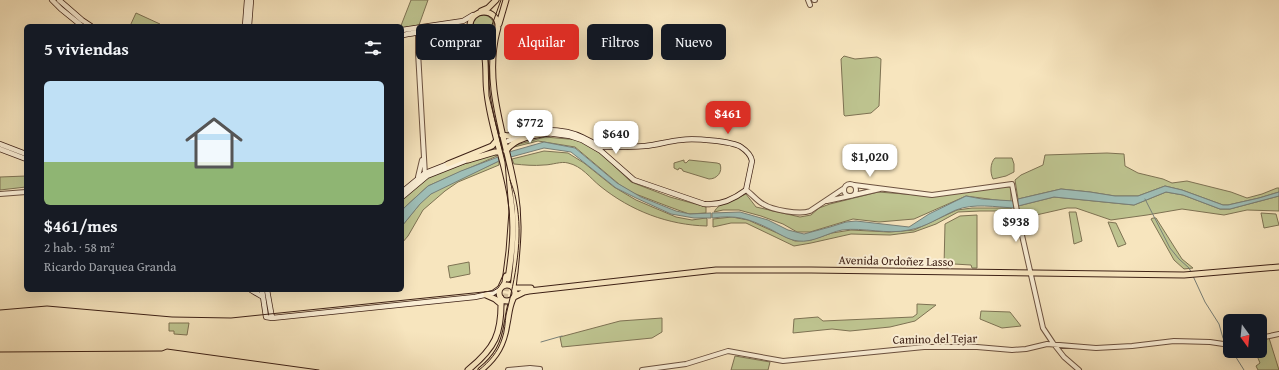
<!DOCTYPE html>
<html lang="es">
<meta charset="utf-8">
<style>
body{margin:0;font-family:"Gentium Book Plus",serif;background:#242831;color:#f1f3f6;height:100vh;display:flex;flex-direction:column;font-size:15px;white-space:nowrap}
*{box-sizing:border-box;margin:0}
p{font-size:13px;color:#9ea1a6}
.icon{flex:none;width:22px;height:22px;fill:none;stroke:currentColor;stroke-width:2;stroke-linecap:round;stroke-linejoin:round}
.map{position:relative;flex:1;overflow:hidden}
.sheet{position:absolute;left:24px;top:24px;width:380px;height:268px;display:flex;flex-direction:column;background:#171b24;border-radius:6px;box-shadow:0 4px 16px #0002}
.sheet>*{flex:none}
.hud{position:absolute;left:416px;top:24px;width:380px;height:36px;display:flex;gap:8px}
.needle{width:26px;rotate:165deg}
.buttons{position:absolute;left:1223px;top:314px;display:grid;gap:8px}
.buttons a{display:grid;place-items:center;width:44px;height:44px;border-radius:6px;background:#171b24;box-shadow:0 4px 16px #0002;font-size:20px}
.price{position:absolute;translate:-50% -34px;padding:0 9px;border-radius:8px;background:#fff;color:#222;font-size:13px;line-height:26px;filter:drop-shadow(0 1px 2px #0008)}
.price::after{content:'';position:absolute;left:50%;top:24px;width:12px;height:9px;margin-left:-6px;background:inherit;clip-path:polygon(0 0,100% 0,50% 100%)}
.price.on{background:#d93025;color:#fff}
ul{padding:0;list-style:none}
li{display:grid;align-content:center;gap:8px;height:212px;padding:0 20px}
li+li{border-top:1px solid #363941}
li span{display:grid;place-items:center;height:124px;border-radius:6px;color:#555}
li>.icon{margin-inline-start:auto}
span .icon{width:72px;height:72px;fill:#fffc;stroke-width:1}
li b{font-size:17px}
h2{display:flex;justify-content:space-between;align-items:center;height:48px;padding:0 20px;font-size:17px}
.pill{padding:0 14px;border-radius:6px;background:#171b24;box-shadow:0 4px 16px #0002;font-size:14px;line-height:36px}
.pill.on{background:#d93025;color:#fff}
.map>svg:first-child{display:block}
</style>
<div class="map">
<svg width="1279" height="370" viewBox="0 0 1279 370">
<rect width="100%" height="100%" fill="#f7e5be"/>
<filter id="stains"><feTurbulence type="fractalNoise" baseFrequency=".005" numOctaves="4"/><feColorMatrix values="0 0 0 0 .2 0 0 0 0 .09 0 0 0 0 .02 0 0 0 .5 -.17"/></filter>
<radialGradient id="worn" r=".72"><stop offset=".6" stop-color="#630" stop-opacity="0"/><stop offset="1" stop-color="#630" stop-opacity=".3"/></radialGradient>
<path fill="#bec490" stroke="#7e7253" d="M411 0H428L419 25 403 28 401 26 402 23Z
M136 13 160 24 159 26H130Z
M472 26a11 11 0 1 1 22 0a11 11 0 1 1-22 0Z
M844 56 855 59 877 57 881 59 879 106 871 113 845 116 844 115 841 59Z
M545 137 579 140 603 155 631 182 670 197 706 207V213L689 214 667 206 633 193 620 185 575 147 538 141 510 148 516 145Z
M544 151 568 153 584 163 614 187 636 200 676 217 692 220 706 218 707 219V226C668 225 631 211 600 186 590 178 582 166 568 163 561 161 552 165 544 165 534 166 524 165 514 164L512 159Z
M497 153V156L428 186 404 208 402 211V199L433 174Z
M1107 153 1124 154 1125 166 1138 173 1163 179 1172 183 1187 181 1231 192 1247 198 1262 194 1277 188H1279V192L1259 198 1228 205H1223L1182 190 1165 186 1138 196H1115L1090 192 1061 189 1018 199 1015 180 1021 175 1043 165 1045 155Z
M995 158H1012L1014 164V172L1006 176 993 179C990 173 990 163 995 158Z
M684 160V162L686 163 689 160 717 163 720 164C723 172 717 179 709 179L683 171 682 169 679 168 678 170 674 168V163Z
M499 161V165L458 182 445 191 423 210 408 236 402 243V226L423 200 436 190Z
M26 176V187L0 190V177Z
M1005 187H1011V202L966 196 914 219 879 222 853 219 810 232H797L783 224 761 216 739 210H723L714 212C719 202 736 199 746 194L756 207 800 217 811 215 819 208 830 204 878 192 931 196Z
M1166 192 1183 195 1220 209H1230L1279 196V211L1247 210 1224 215 1182 209 1147 215 1111 220 1076 208H1067L1023 218 1018 206 1054 197 1134 205Z
M972 208H1011L1012 211H980L958 212 936 224 914 232 890 235 851 234 811 243 794 246 746 223H731L713 227V219L732 217 748 220 795 241 811 240 832 233 851 230 889 232 914 230 957 210Z
M1069 212H1076L1082 241 1074 244Z
M1261 213 1276 214 1279 225 1264 228Z
M977 215V268H972L971 265 954 264 951 267H944L945 224 960 216Z
M1153 218H1156L1182 259 1193 268 1184 269 1174 260 1151 219Z
M1108 222 1116 223 1126 244 1118 247Z
M469 262 470 274 450 278 448 266Z
M917 304 936 305 915 321 890 327 850 331 832 329 793 333 794 319 818 317 823 321 913 317 917 314Z
M981 311 1010 312 1021 326 1002 328 980 319Z
M662 318V332L652 338 562 347 560 337 620 321Z
M169 323H189L187 335 174 334V331H169Z
M1269 338 1279 370H1258L1256 366 1260 363 1255 351H1260V340Z
M735 356 770 362 768 370H731Z"/>
<path fill="#9ebeb7" stroke="#787f77" d="M544 142 575 148 617 183 641 197 676 211 690 214 711 213V218H694L671 214 636 198 616 188 571 152 544 148 511 157 509 152Z
M498 157 499 161 431 194 420 204 402 226V211L404 208 428 186 461 171Z
M1165 186 1182 190 1223 205H1228L1259 198 1279 192V196L1230 209H1220L1183 195 1166 192 1134 205 1054 197 1018 206V199L1061 189 1090 192 1115 196H1138Z
M966 196 982 199 1014 201V208C996 207 973 203 956 210 940 217 926 227 909 230 886 235 864 227 842 230 827 233 813 243 798 241 788 240 778 233 770 229 747 218 737 215 712 218V213L740 212 768 220 788 230 804 234 830 227 846 222 856 221 909 227 929 214Z"/>
<g fill="none" stroke-linecap="round" stroke-linejoin="round">
<path stroke="#787f77" stroke-width="1" d="M1145 199 1170 248 1179 259 1189 268 1191 272
M1193 276 1205 302 1219 324 1223 338 1226 343
M541 342 562 336
M1232 351 1244 370"/>
<path stroke="#d2be9c" stroke-width="5" stroke-dasharray="5 2.5" stroke-linecap="butt" d="M504 306 508 279"/>
<g stroke="#6c5240" stroke-width="6">
<path id="tertiary" d="M808 0 810 5
M814 0H815
M419 30 418 33V52L425 175
M418 177 422 160
M844 190a6 6 0 1 1 12 0a6 6 0 1 1-12 0Z
M854 185 932 195 1012 184 1019 222 1043 328 1053 343 1064 357 1079 370
M746 190C752 194 757 201 763 204 772 210 800 215 810 211L843 189
M0 194 26 192
M854 195 880 189
M827 201 850 196
M1260 338 1279 334
M508 370 530 368 540 369
M642 370 686 364 728 351 783 361 924 347H977L1012 350 1026 349 1047 344 1096 348 1132 346 1174 341 1210 342 1230 345"/>
</g>
<g stroke="#3e2116" stroke-width="6">
<path id="secondary" d="M52 0 61 9 82 26
M59 0 82 20 91 26
M245 26 247 0
M249 26 251 0
M402 30 463 21 473 15
M402 35C424 32 453 22 473 35
M546 130C558 130 573 132 584 138 591 141 597 146 605 147 618 147 632 147 645 146 657 145 669 141 681 140 693 138 732 141 741 147 747 151 751 155 752 161L746 190C734 199 720 206 704 204L634 180 601 151 582 140 570 136 547 133
M508 141 527 134
M0 144 26 154
M0 149 26 159
M402 192 425 173 448 164
M402 197 427 176 470 159
M251 290 263 297
M262 290 266 317 272 318 475 297 493 293 500 288
M267 290 272 318"/>
</g>
<g stroke="#3e2116" stroke-width="7">
<path id="primary" d="M481 11 488 8 496 0
M470 26a14 14 0 1 1 28 0a14 14 0 1 1-28 0Z
M499 24 506 0
M497 31C483 85 506 138 515 190 520 221 518 241 515 272 514 277 514 282 513 287
M476 38C490 54 484 74 487 93 491 130 506 164 511 201 515 227 512 253 508 279
M502 135 508 136 540 129 548 130
M506 151C514 138 535 135 549 133
M468 160 495 152H500
M448 164 492 146 497 140
M499 293a8 8 0 1 1 16 0a8 8 0 1 1-16 0Z
M501 287 506 276
M514 288H531
M486 295 495 299 501 304
M514 297 524 292 529 291 716 270H811L1184 275 1279 267
M468 370C495 348 502 334 501 298
M481 370C497 357 504 344 507 324 509 315 509 307 513 299"/>
</g>
<use href="#tertiary" stroke="#faeed5" stroke-width="4"/>
<use href="#secondary" stroke="#faeed5" stroke-width="4.5"/>
<use href="#primary" stroke="#f7e5be" stroke-width="5"/>
<path stroke="#3e2116" stroke-width="1" d="M0 310 47 306 172 317 231 318 493 291 498 288 502 282 506 251 509 211 505 162 489 96 488 59 489 39 492 25 501 0
M0 352 162 351 167 349 319 370
M479 370C489 362 498 352 502 339 505 331 505 322 506 315 515 278 524 238 516 200 515 193 512 186 510 180"/>
</g>
<g text-anchor="middle" stroke-width="4" stroke-linejoin="round" paint-order="stroke">
<g font-size="12" fill="#3e2116" stroke="#faeed5">
<text transform="translate(896 261) rotate(1)" y="4">Avenida Ordoñez Lasso</text>
<text transform="translate(935 339) rotate(-1)" y="4">Camino del Tejar</text>
</g>
</g>
<rect width="100%" height="100%" filter="url(#stains)"/>
<rect width="100%" height="100%" fill="url(#worn)"/>
</svg>
<div class="buttons">
<a><svg class="needle" viewBox="-14 -14 28 28"><path d="M0-13l5 13h-10z" fill="#e53935"/><path d="M0 13l5-13h-10z" fill="#9ea1a6"/></svg></a>
</div>
<b class="price on" style="left:728px;top:135px">$461</b>
<b class="price" style="left:530px;top:144px">$772</b>
<b class="price" style="left:616px;top:155px">$640</b>
<b class="price" style="left:870px;top:178px">$1,020</b>
<b class="price" style="left:1016px;top:243px">$938</b>
<div class="hud">
<a class="pill">Comprar</a>
<a class="pill on">Alquilar</a>
<a class="pill">Filtros</a>
<a class="pill">Nuevo</a>
</div>
<section class="sheet">
<h2>5 viviendas<svg class="icon" aria-label="filters" viewBox="0 0 24 24"><path d="M4 7h16M4 17h16"/><circle cx="9" cy="7" r="2"/><circle cx="15" cy="17" r="2"/></svg></h2>
<ul>
<li><span style="background:linear-gradient(#bfe0f5 65%,#8fb573 0)"><svg class="icon" aria-label="home" viewBox="0 0 24 24"><path d="M3 11l9-7 9 7M6 9v11h12V9"/></svg></span><div><b>$461/mes</b><p>2 hab. · 58 m²</p><p>Ricardo Darquea Granda</p></div></li>
</ul>
</section>
</div>
